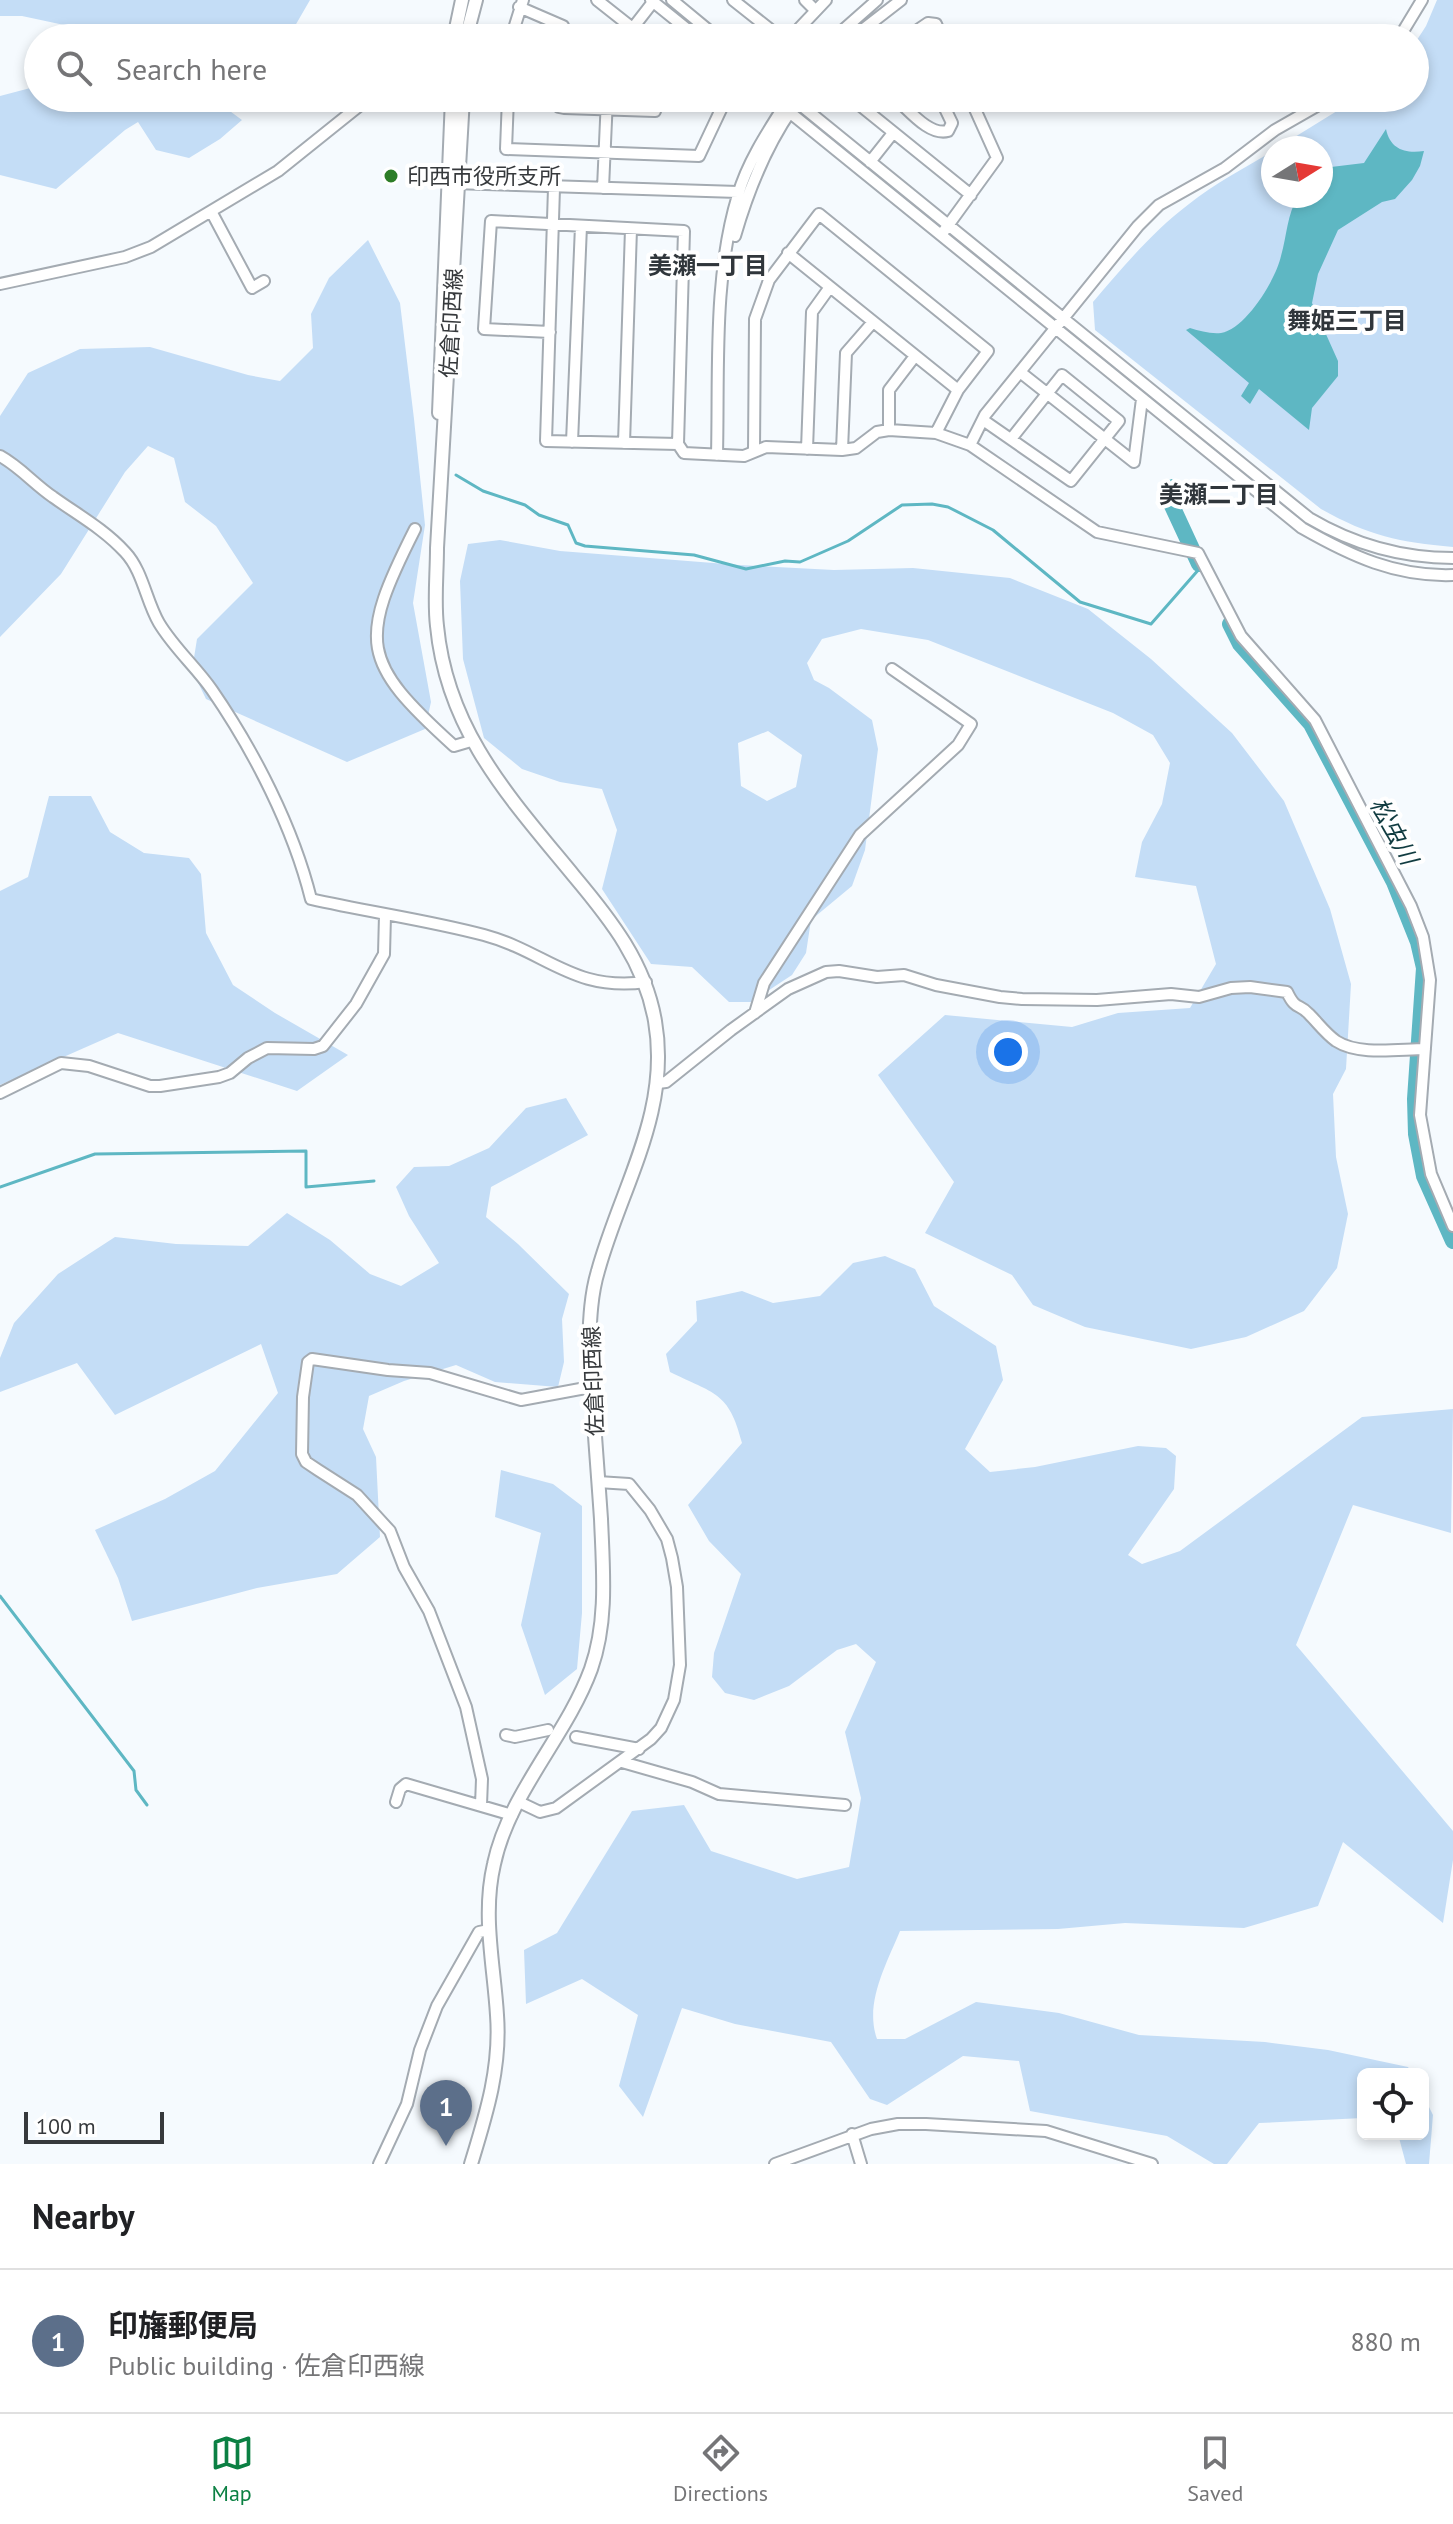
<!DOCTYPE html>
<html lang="en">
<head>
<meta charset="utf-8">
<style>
  :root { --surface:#fff; --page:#f6f6f6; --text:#202124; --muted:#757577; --line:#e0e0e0; --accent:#0b8043 }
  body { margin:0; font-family:"PT Sans","Noto Sans JP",sans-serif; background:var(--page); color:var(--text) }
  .controls { position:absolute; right:24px; bottom:24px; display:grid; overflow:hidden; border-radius:12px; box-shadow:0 4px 12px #0003 }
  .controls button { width:72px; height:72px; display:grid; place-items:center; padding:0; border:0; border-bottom:2px solid var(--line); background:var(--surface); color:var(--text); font:40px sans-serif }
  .compass { position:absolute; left:1261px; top:136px; width:72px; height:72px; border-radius:50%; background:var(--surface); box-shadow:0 4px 12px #0003; rotate:79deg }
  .scale { position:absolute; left:24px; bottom:20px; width:140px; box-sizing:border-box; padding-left:8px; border:4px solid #36393c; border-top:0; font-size:22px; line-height:28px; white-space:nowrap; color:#36393c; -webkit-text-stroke:6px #fff; paint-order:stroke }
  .you { position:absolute; left:1008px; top:1052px; width:28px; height:28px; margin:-20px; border:6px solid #fff; border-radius:50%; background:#1a73e8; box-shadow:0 0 0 12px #1a73e833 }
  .badge { display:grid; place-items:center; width:52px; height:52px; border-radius:50%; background:var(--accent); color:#fff; font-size:26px; font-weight:700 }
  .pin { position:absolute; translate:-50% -66px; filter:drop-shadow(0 2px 4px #0008) }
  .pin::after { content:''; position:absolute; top:42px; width:28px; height:24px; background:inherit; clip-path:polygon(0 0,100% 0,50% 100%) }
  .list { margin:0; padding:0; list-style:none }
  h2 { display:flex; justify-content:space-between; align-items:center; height:104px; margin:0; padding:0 32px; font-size:34px }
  h2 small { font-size:26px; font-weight:400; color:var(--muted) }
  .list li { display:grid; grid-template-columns:52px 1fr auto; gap:24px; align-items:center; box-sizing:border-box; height:144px; padding:0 32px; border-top:2px solid var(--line) }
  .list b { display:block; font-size:30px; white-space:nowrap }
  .list p { margin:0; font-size:26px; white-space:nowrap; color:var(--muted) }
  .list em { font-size:26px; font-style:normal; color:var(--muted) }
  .icon { flex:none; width:44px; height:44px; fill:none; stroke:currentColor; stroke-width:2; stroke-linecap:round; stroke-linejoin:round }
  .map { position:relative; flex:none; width:1453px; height:2164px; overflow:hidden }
  .search { position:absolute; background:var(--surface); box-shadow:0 4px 12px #0003; left:24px; right:24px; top:24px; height:88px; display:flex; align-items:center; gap:20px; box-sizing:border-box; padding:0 28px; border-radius:44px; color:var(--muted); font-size:30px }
  .sheet { height:248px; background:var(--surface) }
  nav { display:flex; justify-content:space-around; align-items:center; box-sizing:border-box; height:112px; border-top:2px solid var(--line); background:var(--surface); font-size:22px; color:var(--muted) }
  nav a { display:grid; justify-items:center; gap:4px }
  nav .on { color:var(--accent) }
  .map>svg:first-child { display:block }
</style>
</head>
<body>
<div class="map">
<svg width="1453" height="2164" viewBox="0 0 1453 2164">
  <rect width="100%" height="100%" fill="#f5fafe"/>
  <path fill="#c4ddf6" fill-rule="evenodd" d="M0,0H310L288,38H125L22,16H0Z
    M1437,0H1453V547C1399,542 1369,536 1321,509L1095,330L1093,302C1123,267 1152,232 1189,204C1214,184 1245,168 1273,151V196H1321V148H1277L1358,98H1415V43L1426,26Z
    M38,86V98H227L223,106L242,120L220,139L189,158L156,150L138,122L125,130L56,189L0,175V96Z
    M368,240L400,303L414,419L425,525L413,603L431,702L425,729L347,762L206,699L192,670L197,639L253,583L216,526L185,502L174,458L148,446L125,472L61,574L0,637V416L28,373L80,349L150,347L248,375L280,381L313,348L311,314L329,278Z
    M500,540L560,551L739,565L834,570L913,568L1010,578L1088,609L1151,659L1232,733L1284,801L1330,909L1351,984L1346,1069L1333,1094L1336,1157L1348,1214L1337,1268L1304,1311L1246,1337L1191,1349L1085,1327L1033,1305L1012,1275L925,1233L954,1182L878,1075L945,1015L1072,1027L1118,1013L1190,1008L1216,964L1196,886L1135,877L1142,842L1162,804L1170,763L1153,735L1113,713L928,640L861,629L822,639L807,663L814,680L829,688L872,720L878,749L865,850L852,886L811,920L806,953L792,975L751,1002H729L692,967L651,964L602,889L617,830L602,789L560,782L522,769L484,738L463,659L460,581L468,544ZM768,731L802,755L796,787L767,801L741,786L738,743Z
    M49,796H91L110,832L144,853L189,858L201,874L206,933L233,985L275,1013L348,1055L297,1091L118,1033L0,1085V891L28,877Z
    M566,1098L588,1135L491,1187L486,1217L518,1244L569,1294L562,1319L564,1362L558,1387L495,1382L456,1365L404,1381L369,1396L363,1429L376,1457L380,1537L337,1574L257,1588L132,1621L118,1578L95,1530L165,1499L215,1471L278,1393L261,1344L115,1415L77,1363L0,1392V1358L14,1323L58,1274L115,1237L176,1244L248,1246L287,1213L330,1240L370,1274L401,1286L439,1263L409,1216L396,1187L414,1167L449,1166L489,1148L526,1108Z
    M885,1256L915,1269L934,1306L996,1346L1003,1380L965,1449L990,1472L1035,1467L1138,1446L1166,1448L1176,1456L1174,1489L1128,1555L1142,1564L1180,1551L1362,1417L1453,1409L1451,1533L1353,1505L1296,1645L1453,1831V1860L1443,1923L1343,1842L1318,1906L1244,1928L1125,1923L1058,1929L900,1931C887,1963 864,2003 877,2039H905L976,2002L1059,2013L1139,2035L1265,2042L1328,2050L1408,2067L1412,2074H1363V2118L1259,2123L1227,2164H1214L1167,2136L1030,2111L1019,2061L963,2056L887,2105L870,2099L831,2042L735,2024L682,2008L643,2117L619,2086L638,2015L582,1979L526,2004L524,1950L557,1933L632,1811L684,1805L711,1851L797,1879L849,1867L861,1798L845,1732L876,1662L856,1644L837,1650L789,1686L754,1700L725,1693L712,1677L714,1653L741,1574L709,1541L688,1505L742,1443C729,1391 714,1394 670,1372L666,1354L697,1321L696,1301L742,1291L773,1303L820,1296L853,1263Z
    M501,1470L553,1484L582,1506V1613L577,1669L545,1695L521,1625L541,1533L495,1517Z
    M1423,2095L1433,2115L1429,2164H1406L1398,2134H1423Z"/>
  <path fill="#5eb7c3" d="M1386,129C1390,149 1405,154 1424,151L1420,166L1412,180L1395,199L1382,202L1338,230L1318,274L1312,303L1338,361V376L1312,408L1309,430L1259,389L1250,404L1241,396L1249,383L1186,330L1190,328C1200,331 1210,334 1221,333C1246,329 1276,279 1281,256C1287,235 1287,215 1298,196H1321V176L1331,167L1364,163Z"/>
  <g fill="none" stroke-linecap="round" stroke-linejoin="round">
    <path stroke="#5eb7c3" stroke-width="3" d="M456,475L483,491L525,505L539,515L568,525L576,543L585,546L694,555L746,569L785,561L800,562L848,541L902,505L932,504L948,507L993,530L1080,602L1151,624L1200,568
      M0,1187L95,1154L306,1151V1187L374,1181
      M0,1596L134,1771L136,1790L147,1805"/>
    <path stroke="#5eb7c3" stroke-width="16" d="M1173,487L1167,495L1199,564
      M1230,624L1240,644L1311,724L1394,882L1418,942L1424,968L1415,1099L1416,1134L1424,1176L1453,1241"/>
    <g stroke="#a4abb2" stroke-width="14">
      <path id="minor" d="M597,0L645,38
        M651,0L698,38
        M672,0L718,38
        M733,0L781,38
        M805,0L815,10
        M519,7L563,26V38
        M413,38C426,26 445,34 460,37
        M511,38L523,0
        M625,38L653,2
        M790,38L826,0
        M834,38L877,0
        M852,38L901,0
        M906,38L928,23L936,24L942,38
        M1399,38L1422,0
        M508,98L506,149L699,156L724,103L719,98
        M556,98L559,107L564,108L655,111L659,98
        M772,98L1302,528C1351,556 1396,577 1453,575
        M792,98L1309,518C1353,544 1402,558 1453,558
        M851,98L971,195
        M895,98C909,110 929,136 948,131L952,123L940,98
        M870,162L893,133
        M452,183L738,192
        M554,188L546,441L678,444
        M603,188L607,98
        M212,213L252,288L264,281
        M944,231L997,158L970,98
        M735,236C748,191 765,148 792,109
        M788,253L958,390
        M0,284L125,257L151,247L278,171L369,98
        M550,332L484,329L491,221L684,231L678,444L684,453L744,456L766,447L842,450L856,448L877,432L889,430L936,433L970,445L1097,532L1198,553L1241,636L1315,720L1411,906L1423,937L1430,980L1420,1115L1431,1174L1453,1226
        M1020,372L1134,462
        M983,420L1071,481L1119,421L1062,375L1011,439
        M889,430V390L915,356
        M572,442L581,226
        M624,443L631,229
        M970,445L985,415L1138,226L1159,205L1225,168L1275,130L1331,98
        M807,449L812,312L830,287
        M754,450L755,319L769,280L819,214L988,351L958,390L936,433
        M842,450L846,353L873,322
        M717,455C719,371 713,276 738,195C747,163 768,131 786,103
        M0,456C20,467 34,484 53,497C78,515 104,529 125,552C143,571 146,601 159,623C174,648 196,667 212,690C254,751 293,827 311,899C368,912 428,920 484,935C547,952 573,992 646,982
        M1134,462L1142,399
        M415,529C358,642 360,661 454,746L471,741
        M755,1013L764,983L860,835L958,745L971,724L892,669
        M658,1083L666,1082L731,1030L788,989L826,972L839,971L877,977L904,975L936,985L1000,997L1022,999L1097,1000L1171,994L1199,997L1231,988L1250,987L1287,992C1296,1011 1299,1003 1309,1014C1318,1023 1325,1033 1336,1041C1359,1056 1399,1049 1425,1049
        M0,1093L61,1063L89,1066L150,1086H160L219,1077L230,1073L248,1058L267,1048L314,1049L323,1046L356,1004L384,954L385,915
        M506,1735L515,1737L548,1730
        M576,1737L639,1749
        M622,1762L692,1782L719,1794L845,1805
        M396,1802L400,1789L406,1784L512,1815
        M519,1802L540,1812L556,1808L651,1739L661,1728L674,1700L680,1665L677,1587L672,1558L667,1539L650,1510L629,1484L598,1482
        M481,1805L482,1779L466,1707L429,1611L404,1567L390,1531L357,1495L318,1470L306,1462L302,1454L303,1397L308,1362L312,1359L388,1370L430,1373L521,1400L591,1387
        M852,2134L861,2164
        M379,2164L407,2104L420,2050L437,2006L479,1932L489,1930
        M775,2164L871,2129L898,2124H926L1046,2131L1152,2164"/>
    </g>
    <g stroke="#a4abb2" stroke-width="16">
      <path id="major" d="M454,38L462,0
        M466,38L476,0
        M463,98L437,548C437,574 434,601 437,626C447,731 510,798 574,876C611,920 645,963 655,1021C671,1112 621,1187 598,1271C591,1294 590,1319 589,1343C592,1402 597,1460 601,1519C603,1569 608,1621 591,1669C566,1737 509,1793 494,1864C482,1915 494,1965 497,2015C501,2068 486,2115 471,2164
        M439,413L452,98"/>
    </g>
    <use href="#minor" stroke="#fff" stroke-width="10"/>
    <use href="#major" stroke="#fff" stroke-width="12"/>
  </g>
  <circle fill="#2d7d27" stroke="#fff" stroke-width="3" cx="391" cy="176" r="8"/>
  <g text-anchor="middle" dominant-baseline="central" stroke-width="8" stroke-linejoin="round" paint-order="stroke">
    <g font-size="22" fill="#36393c" stroke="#fff" text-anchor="start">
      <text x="407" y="176">印西市役所支所</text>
    </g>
    <g font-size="22" fill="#36393c" stroke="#fff">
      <text transform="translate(451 323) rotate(-87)">佐倉印西線</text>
      <text transform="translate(593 1381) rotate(-92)">佐倉印西線</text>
    </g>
    <g font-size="24" font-weight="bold" fill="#30363b" stroke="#fff">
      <text x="708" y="265">美瀬一丁目</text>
      <text x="1347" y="320">舞姫三丁目</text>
      <text x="1219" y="494">美瀬二丁目</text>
    </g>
    <g font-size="24" font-style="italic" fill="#113c41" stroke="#fff">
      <text transform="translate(1394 831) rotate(62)">松虫川</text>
    </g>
  </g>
</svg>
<div class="controls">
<button><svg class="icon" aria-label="locate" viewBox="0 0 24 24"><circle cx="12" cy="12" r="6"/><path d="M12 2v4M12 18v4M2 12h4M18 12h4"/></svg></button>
</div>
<svg class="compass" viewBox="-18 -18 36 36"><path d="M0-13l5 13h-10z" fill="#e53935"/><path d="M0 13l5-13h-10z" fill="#757577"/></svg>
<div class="scale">100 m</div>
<div class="you"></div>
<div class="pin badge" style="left:446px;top:2146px;background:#5c6f8a">1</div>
<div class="search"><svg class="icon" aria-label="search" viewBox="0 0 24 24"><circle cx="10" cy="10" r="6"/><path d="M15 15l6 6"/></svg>Search here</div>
</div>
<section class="sheet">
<h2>Nearby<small></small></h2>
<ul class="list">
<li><span class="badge" style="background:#5c6f8a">1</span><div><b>印旛郵便局</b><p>Public building · 佐倉印西線</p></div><em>880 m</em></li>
</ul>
</section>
<nav>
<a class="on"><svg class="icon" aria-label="map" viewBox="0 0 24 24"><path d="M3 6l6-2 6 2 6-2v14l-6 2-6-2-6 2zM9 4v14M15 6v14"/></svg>Map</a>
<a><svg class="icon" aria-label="directions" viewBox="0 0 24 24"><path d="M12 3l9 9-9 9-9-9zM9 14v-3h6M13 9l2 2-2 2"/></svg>Directions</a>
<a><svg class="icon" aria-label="saved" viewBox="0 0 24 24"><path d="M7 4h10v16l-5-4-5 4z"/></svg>Saved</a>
</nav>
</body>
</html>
